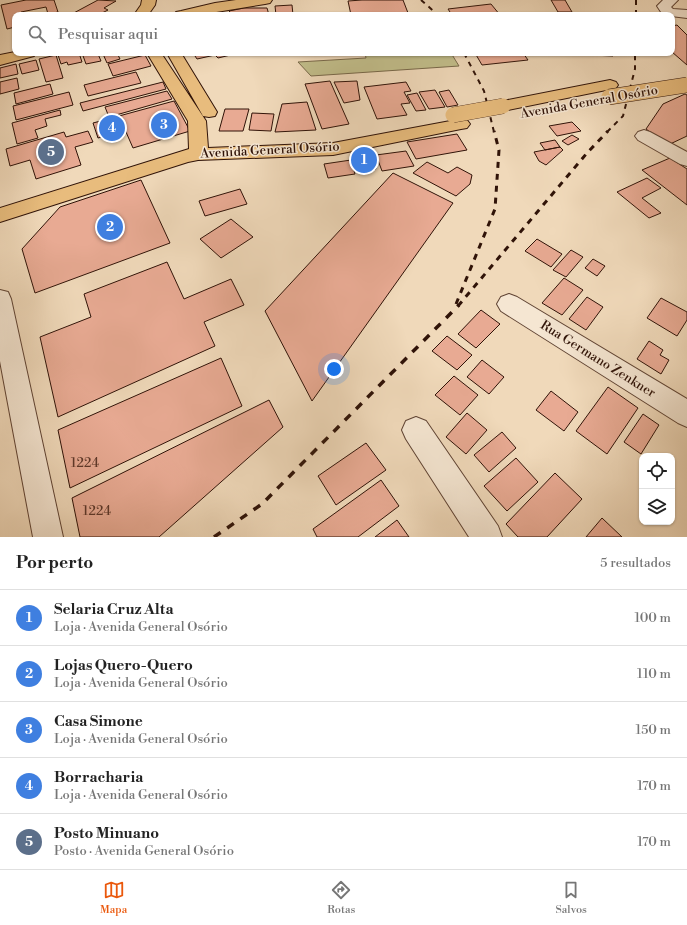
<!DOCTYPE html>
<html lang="pt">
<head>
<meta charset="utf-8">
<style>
  :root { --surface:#fff; --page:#f6f6f6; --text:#222; --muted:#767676; --line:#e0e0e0; --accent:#ea580c }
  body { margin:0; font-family:"Libre Bodoni",serif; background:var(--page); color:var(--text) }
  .controls { position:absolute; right:12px; bottom:12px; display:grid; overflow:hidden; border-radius:8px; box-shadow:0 1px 3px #0004 }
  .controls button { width:36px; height:36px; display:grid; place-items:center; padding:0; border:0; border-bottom:1px solid var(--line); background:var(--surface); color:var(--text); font:20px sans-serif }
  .you { position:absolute; left:334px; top:369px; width:14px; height:14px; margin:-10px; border:3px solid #fff; border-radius:50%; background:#1a73e8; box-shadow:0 0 0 6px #1a73e833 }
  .badge { display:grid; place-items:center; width:26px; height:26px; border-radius:50%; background:var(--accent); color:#fff; font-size:13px; font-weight:700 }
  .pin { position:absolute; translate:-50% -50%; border:2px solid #fff; box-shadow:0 1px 4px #0006 }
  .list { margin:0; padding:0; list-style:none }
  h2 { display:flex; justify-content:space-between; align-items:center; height:52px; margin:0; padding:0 16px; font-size:17px }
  h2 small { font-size:13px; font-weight:400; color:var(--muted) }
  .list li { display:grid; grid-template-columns:26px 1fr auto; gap:12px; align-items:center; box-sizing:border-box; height:56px; padding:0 16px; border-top:1px solid var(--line) }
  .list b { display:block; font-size:15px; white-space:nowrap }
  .list p { margin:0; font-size:13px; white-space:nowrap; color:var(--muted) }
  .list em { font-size:13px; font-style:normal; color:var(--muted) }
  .icon { flex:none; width:22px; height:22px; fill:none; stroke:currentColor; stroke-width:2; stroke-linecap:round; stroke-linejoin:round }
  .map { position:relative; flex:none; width:687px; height:537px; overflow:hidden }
  .search { position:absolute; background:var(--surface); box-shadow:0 1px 3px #0004; left:12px; right:12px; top:12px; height:44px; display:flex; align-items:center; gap:10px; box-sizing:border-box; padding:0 14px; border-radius:8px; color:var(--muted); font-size:15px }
  .sheet { height:332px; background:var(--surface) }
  nav { display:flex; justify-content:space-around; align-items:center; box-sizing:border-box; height:56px; border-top:1px solid var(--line); background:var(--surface); font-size:11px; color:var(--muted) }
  nav a { display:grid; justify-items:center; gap:2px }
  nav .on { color:var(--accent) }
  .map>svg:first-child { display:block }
</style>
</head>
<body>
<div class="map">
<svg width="687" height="537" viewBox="0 0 687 537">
  <rect width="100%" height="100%" fill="#f0d9ba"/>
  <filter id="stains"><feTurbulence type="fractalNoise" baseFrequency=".005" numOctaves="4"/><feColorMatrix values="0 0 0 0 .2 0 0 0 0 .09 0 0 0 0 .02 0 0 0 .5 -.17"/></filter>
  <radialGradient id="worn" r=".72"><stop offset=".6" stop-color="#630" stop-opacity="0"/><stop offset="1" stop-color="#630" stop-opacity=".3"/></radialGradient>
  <path fill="#c1bd8a" stroke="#786849" d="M365,53H451L459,66L311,76L298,62L366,58Z"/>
  <path fill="#e8aa93" stroke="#301308" d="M26,0H54L58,12L48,14L46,7L21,12L22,15H15V27L7,29L1,5Z
    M98,0L116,1L104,8L108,10L98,15H70Z
    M362,0H403L408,13L351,15L348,1Z
    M551,0H565L572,12H558Z
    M491,4L500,15H452L448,9Z
    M292,5L293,15H276L275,6Z
    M244,8H267L269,15H233L229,11Z
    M677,25L687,35V65L672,52V26Z
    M64,53H79L82,62L68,65L67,62L61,64L58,55Z
    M82,53H103L98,54L101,61L86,64Z
    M108,53H117L120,59L107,63L103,54Z
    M193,53H239L218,58L215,55L197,59Z
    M475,53H523L528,60L482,65Z
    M568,53H612L613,56L569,54Z
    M56,55L63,78L46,82L39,59Z
    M145,55L151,66L113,76L108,64Z
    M36,60L39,70L22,74L19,64Z
    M16,64L18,74L0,78V68Z
    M136,72L141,83L88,96L84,85Z
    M17,78L19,89L0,94V82Z
    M330,81L349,124L322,129L305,84Z
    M357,81L360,100L344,103L334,82Z
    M163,82L166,89L83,111L80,103Z
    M406,82L411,91L404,92L410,103L401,104L407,115L377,119L364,87Z
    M50,84L53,94L16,104L14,93Z
    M435,90L445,107L429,109L419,92Z
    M449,90L458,105L447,107L439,92Z
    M167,91L172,99L109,117L105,107Z
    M69,92L73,105L16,120L13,106Z
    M417,93L426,110L416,111L407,95Z
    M685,94L687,95V136L668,145L646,129L663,104Z
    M174,101L190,131L133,148L119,116Z
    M307,102L316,130L275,132L282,104Z
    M225,109H249L243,131H219Z
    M60,110L61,115L45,119L47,126L35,130L38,138L17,144L12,123Z
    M252,113L274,114L271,131L249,130Z
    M116,117L122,131L98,138L93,123Z
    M572,122L581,131L557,136L549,126Z
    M88,131L93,142L75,147L81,165L36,179L30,160L10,166L6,149L64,132L66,137Z
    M457,134L467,150L416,159L407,142Z
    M572,135L579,139L568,145L562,141Z
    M555,140L560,147L545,150L540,143Z
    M560,147L563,150L546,165L539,161L534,152Z
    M406,151L414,166L382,171L376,155Z
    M372,156L376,169L359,172L354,159Z
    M670,158L687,169V205L642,170Z
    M351,160L355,174L328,178L324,164Z
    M427,162L448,173L457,167L472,175L470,184L456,196L413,173Z
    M393,173L453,203L312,401L265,311Z
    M647,178L661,188L642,198L661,213L649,218L617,192Z
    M141,180L170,243L35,293L22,249L60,207Z
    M240,189L247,204L205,216L199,201Z
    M231,219L253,237L221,258L200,239Z
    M537,239L562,254L551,267L525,251Z
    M571,250L583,257L566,277L553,270Z
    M593,259L605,266L597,276L585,268Z
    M167,262L184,299L231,279L244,305L204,322L215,346L58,417L40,337L91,317L84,294Z
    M564,278L583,290L562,315L542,303Z
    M587,297L603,307L586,330L569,319Z
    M661,298L687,312V320L677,336L647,318Z
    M481,310L500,324L476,348L458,334Z
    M447,336L472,355L457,370L432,351Z
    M649,341L663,350L660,355L669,360L661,374L637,359Z
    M221,358L242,406L70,488L58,430Z
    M482,360L504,377L489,394L467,377Z
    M454,376L478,395L460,415L435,395Z
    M608,387L638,408L607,454L576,431Z
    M551,391L578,412L564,431L536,410Z
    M269,400L283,427L159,537H80L72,498Z
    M467,413L487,430L466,454L446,437Z
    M643,414L659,425L641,454L624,442Z
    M502,432L516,448L489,472L474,455Z
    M366,443L386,470L336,505L318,476Z
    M516,458L538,482L507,511L484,486Z
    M555,473L582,499L547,537H518L506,524Z
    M381,480L399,506L358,537H317L313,529Z
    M602,518L622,537H586Z
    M397,520L409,537H375Z"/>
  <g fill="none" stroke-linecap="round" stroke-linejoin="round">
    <g stroke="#604434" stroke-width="2">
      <path id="minor" d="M663,0H678L671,7L673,9L687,10V18L663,15L657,6Z
        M644,130L650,132L687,152V166L680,164L638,140L635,136L638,132Z
        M0,290L8,292L11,299L63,537H33L0,361Z
        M509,294L517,297L687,399V427L678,423L501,311L497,304L501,297Z
        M416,417L426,421L498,526L502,537H469L406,439L402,430L406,421Z"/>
    </g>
    <g stroke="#301308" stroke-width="2">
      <path id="major" d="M142,0H156L155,5L148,15H134L141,5Z
        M236,0H272L270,3L265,4L198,15H174L176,12L181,11L215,3Z
        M15,52V53H36L34,56L0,65V55Z
        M147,53H161L206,121L208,148L333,143L461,119L467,120L470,124L467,128L461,129L333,155L198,160L188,162L0,222V208L189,149L188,121Z
        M167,53H181L217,112L215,116L209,117L203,116Z
        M610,80L616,82L618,85L616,88L503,111L497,110L495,106L497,102L503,101Z"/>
    </g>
    <use href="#minor" fill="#f5e6d2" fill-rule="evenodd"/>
    <use href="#major" fill="#e8bc7d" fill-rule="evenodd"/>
    <path stroke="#301308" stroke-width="2" stroke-dasharray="5 5" stroke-linecap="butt" d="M421,0L438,15
      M636,0V15
      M464,53L484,91L494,132
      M607,132L623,116L635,69V53"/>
    <path stroke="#301308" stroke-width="3" stroke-dasharray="6 6" stroke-linecap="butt" d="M456,304L495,209L499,150L494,131
      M458,306L587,153L608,131"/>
    <path stroke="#301308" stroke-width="3.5" stroke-dasharray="8 8" stroke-linecap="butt" d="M214,537L262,504L459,305"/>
    <g stroke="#301308" stroke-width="16" stroke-linecap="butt">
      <path id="major-bridge" d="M609,97L687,85
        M453,115L503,106"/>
    </g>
    <use href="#major-bridge" stroke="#e8bc7d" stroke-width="15"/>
  </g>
  <g text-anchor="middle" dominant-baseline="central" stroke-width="3" stroke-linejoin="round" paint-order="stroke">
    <g font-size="13" fill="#301308" stroke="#f5e6d2">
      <text transform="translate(589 102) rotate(-10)">Avenida General Osório</text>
      <text transform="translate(270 150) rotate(-3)">Avenida General Osório</text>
      <text transform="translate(598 359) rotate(32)">Rua Germano Zenkner</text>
    </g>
    <g font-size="13" fill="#5e392b">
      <text x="85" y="463">1224</text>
      <text x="97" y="511">1224</text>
    </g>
  </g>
  <rect width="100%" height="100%" filter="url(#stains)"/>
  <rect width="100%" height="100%" fill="url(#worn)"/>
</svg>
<div class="controls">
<button><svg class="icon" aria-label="locate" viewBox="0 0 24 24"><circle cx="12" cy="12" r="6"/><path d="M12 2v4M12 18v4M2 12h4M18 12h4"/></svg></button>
<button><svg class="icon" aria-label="layers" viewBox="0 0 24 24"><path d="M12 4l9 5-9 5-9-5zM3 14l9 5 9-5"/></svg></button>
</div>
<div class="you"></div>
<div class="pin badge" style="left:364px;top:160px;background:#3f7fe0">1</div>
<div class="pin badge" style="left:110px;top:227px;background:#3f7fe0">2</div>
<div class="pin badge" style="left:164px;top:125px;background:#3f7fe0">3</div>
<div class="pin badge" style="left:112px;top:128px;background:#3f7fe0">4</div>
<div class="pin badge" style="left:51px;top:152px;background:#5c6f8a">5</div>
<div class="search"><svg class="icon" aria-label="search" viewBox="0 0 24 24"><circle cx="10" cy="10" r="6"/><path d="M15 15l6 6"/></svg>Pesquisar aqui</div>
</div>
<section class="sheet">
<h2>Por perto<small>5 resultados</small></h2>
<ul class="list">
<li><span class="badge" style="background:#3f7fe0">1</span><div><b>Selaria Cruz Alta</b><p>Loja · Avenida General Osório</p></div><em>100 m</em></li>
<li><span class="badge" style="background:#3f7fe0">2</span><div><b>Lojas Quero-Quero</b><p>Loja · Avenida General Osório</p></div><em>110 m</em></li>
<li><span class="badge" style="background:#3f7fe0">3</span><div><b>Casa Simone</b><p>Loja · Avenida General Osório</p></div><em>150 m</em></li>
<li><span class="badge" style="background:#3f7fe0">4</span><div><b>Borracharia</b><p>Loja · Avenida General Osório</p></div><em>170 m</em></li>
<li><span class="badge" style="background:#5c6f8a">5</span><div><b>Posto Minuano</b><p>Posto · Avenida General Osório</p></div><em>170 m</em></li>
</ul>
</section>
<nav>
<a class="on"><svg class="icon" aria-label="map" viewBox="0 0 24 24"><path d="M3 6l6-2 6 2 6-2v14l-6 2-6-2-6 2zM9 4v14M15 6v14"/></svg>Mapa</a>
<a><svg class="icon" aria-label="directions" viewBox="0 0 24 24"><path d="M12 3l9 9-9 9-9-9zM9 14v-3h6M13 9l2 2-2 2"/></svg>Rotas</a>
<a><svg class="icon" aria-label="saved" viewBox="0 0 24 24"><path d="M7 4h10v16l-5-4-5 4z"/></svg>Salvos</a>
</nav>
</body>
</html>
